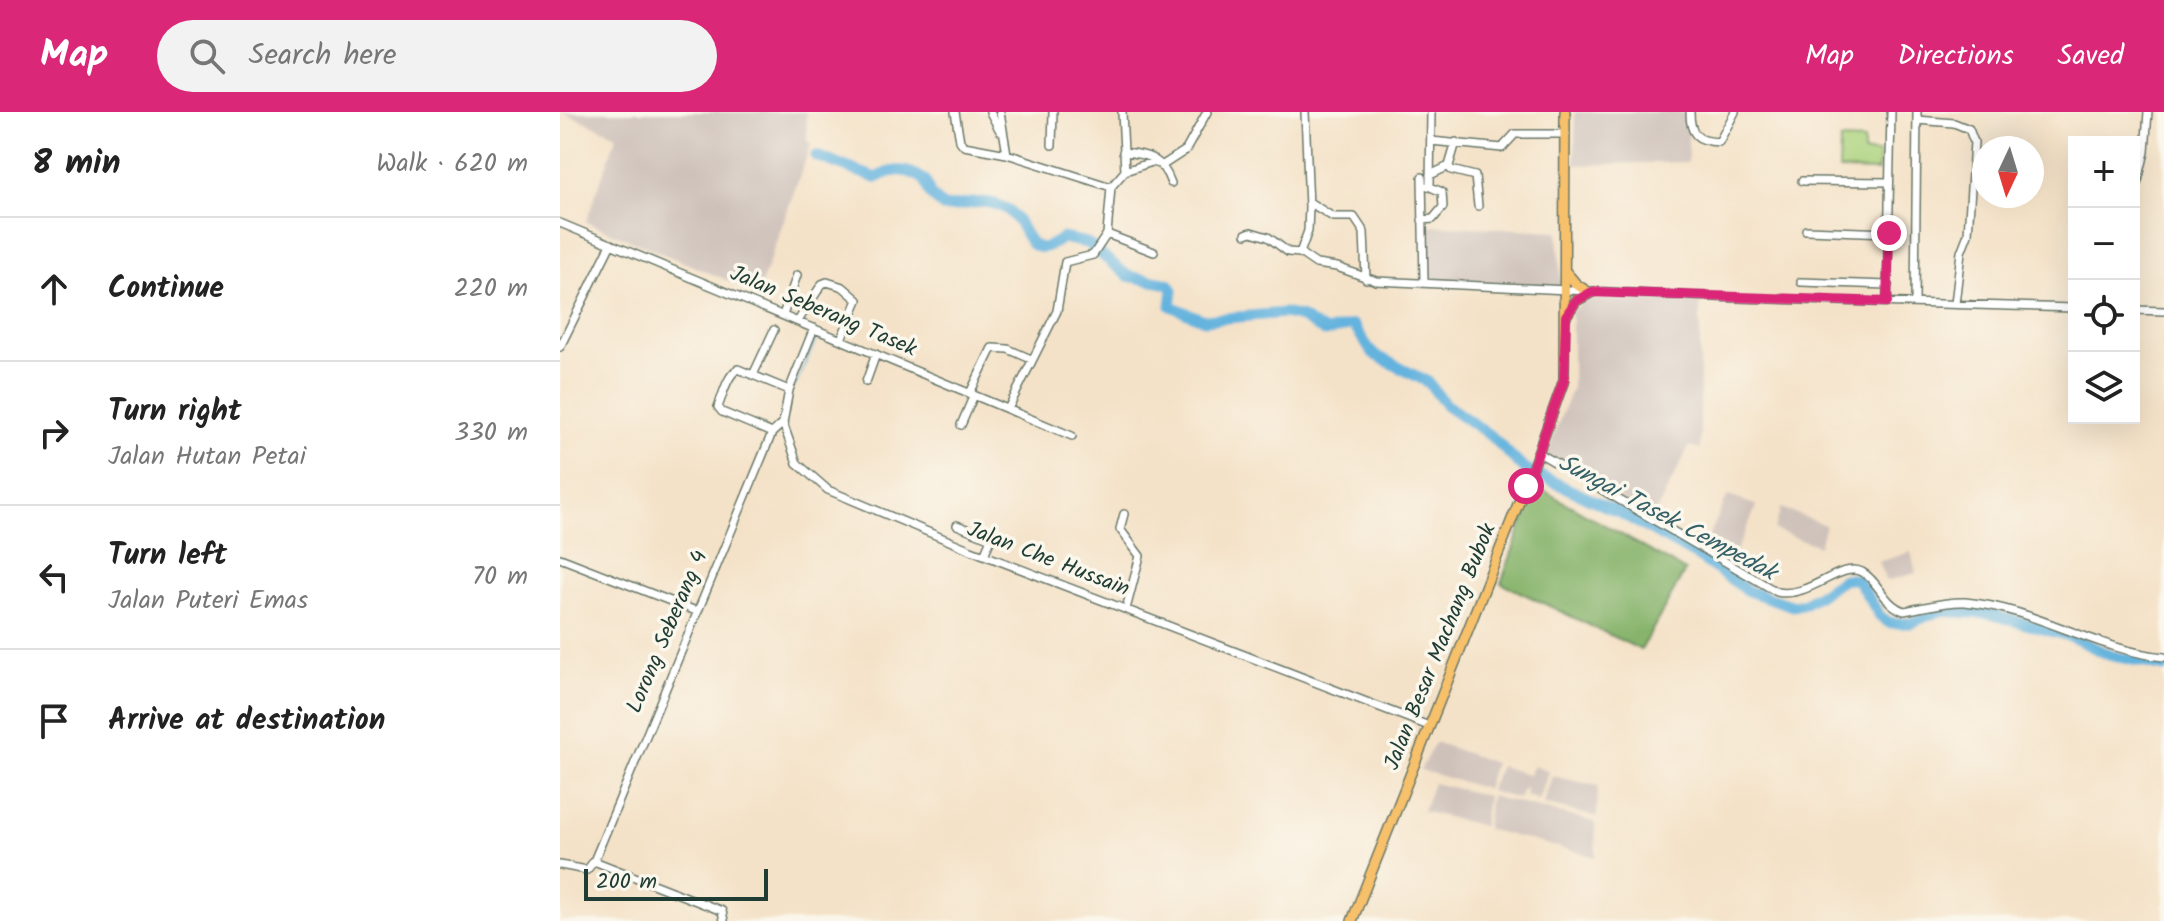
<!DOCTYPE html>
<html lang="en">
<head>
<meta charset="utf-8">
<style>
  :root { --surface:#fff; --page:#f2f2f2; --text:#222; --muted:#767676; --line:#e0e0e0; --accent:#db2777 }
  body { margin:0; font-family:Kalam,sans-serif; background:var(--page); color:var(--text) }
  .controls { position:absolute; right:24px; top:24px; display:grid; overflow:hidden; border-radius:0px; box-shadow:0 8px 32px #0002 }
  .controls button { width:72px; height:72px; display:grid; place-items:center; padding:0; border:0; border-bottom:2px solid var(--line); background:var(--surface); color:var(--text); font:40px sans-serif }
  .compass { position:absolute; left:1412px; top:24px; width:72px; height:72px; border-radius:50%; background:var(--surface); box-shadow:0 8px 32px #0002; rotate:184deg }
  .scale { position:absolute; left:24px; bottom:20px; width:184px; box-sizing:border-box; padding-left:8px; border:4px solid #1f3d34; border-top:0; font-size:22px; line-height:28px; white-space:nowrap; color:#1f3d34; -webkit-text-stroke:6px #fbf7ec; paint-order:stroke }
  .stop { position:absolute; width:24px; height:24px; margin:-18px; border:6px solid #db2777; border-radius:50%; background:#fff }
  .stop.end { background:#db2777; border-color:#fff; box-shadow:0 2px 8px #0008 }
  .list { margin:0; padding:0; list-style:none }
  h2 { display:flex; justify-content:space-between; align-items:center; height:104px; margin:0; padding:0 32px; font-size:34px }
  h2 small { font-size:26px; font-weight:400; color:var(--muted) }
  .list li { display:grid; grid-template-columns:52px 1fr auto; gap:24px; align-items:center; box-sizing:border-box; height:144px; padding:0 32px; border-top:2px solid var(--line) }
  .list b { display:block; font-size:30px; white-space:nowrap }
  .list p { margin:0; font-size:26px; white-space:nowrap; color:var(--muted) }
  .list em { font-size:26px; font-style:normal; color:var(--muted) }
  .icon { flex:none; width:44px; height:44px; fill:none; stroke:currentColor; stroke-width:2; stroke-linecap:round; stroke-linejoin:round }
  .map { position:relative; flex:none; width:1604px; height:809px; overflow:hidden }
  header { display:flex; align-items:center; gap:48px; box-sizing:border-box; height:112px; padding:0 40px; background:var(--accent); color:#fff }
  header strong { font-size:38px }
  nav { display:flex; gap:44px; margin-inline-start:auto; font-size:28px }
  .search { width:560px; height:72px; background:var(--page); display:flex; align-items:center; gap:20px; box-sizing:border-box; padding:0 28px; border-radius:44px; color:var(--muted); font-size:30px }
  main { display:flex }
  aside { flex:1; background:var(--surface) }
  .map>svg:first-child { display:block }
</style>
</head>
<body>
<header>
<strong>Map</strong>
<div class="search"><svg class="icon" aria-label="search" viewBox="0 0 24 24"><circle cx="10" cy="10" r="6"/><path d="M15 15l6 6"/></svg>Search here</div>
<nav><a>Map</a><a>Directions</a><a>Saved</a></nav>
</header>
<main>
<aside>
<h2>8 min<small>Walk · 620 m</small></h2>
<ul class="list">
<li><svg class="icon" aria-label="ahead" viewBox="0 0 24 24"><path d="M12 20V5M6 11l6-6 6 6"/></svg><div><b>Continue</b></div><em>220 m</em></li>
<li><svg class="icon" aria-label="right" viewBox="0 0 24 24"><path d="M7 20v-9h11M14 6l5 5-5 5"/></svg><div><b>Turn right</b><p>Jalan Hutan Petai</p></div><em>330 m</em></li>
<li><svg class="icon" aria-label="left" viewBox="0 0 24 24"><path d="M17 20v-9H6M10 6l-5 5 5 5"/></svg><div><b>Turn left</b><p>Jalan Puteri Emas</p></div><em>70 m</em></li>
<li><svg class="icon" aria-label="arrive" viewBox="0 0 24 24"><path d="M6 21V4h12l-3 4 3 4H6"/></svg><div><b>Arrive at destination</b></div></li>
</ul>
</aside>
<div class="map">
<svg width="1604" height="809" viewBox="0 0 1604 809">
  <rect width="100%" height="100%" fill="#fbf7ec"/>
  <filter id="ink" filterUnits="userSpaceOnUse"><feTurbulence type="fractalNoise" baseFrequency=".0125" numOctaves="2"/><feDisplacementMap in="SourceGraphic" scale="16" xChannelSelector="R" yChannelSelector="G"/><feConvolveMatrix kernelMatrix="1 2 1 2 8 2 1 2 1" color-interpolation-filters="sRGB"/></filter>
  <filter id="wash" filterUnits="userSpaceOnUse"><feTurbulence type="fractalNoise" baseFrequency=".006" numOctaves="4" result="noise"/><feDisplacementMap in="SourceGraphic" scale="32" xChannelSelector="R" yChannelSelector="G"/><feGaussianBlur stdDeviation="1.8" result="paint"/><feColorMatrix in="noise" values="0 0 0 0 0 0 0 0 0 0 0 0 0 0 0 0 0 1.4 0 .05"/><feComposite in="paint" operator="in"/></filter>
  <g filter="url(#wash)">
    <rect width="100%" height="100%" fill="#f4e2c8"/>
    <path fill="#cec1ba" d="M2,0H246L247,29L251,32L198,181L26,110L57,23Z
      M1015,0H1128V50L1015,53Z
      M868,113L998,119L1001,175L871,169L866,164Z
      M1026,187L1140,189V337L1129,335L1093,406L986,344L1012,275V199Z
      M1168,383L1197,394L1176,439L1148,426Z
      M1221,396L1265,413L1259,434L1214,418Z
      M1351,440L1356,461L1326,469L1318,450Z
      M875,630L934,651L926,677L860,658Z
      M940,654L969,663L974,654L989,660L978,688L965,683L967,677L963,676L959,687L929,679Z
      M992,664L1038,674L1037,705L983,692Z
      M873,671L927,684L923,714L863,699Z
      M930,684L1035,710L1036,745L926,717Z"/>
    <path fill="#aad27c" stroke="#648858" stroke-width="2" d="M1280,28L1304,29V41H1319L1318,59L1279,58Z"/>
    <path fill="#87b46c" stroke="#537850" stroke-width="2" d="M976,374L1125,459L1081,538L941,471Z"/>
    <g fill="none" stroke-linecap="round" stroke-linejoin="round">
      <path stroke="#64b3de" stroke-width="2" d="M235,274L256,227"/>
      <path stroke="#64b3de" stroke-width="11" d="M256,44L316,66C334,56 347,56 365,68L370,82L383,95C406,95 422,83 446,97C469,111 464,155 502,126L527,131L568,164L609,172L613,178L611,194L644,208L724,201L740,205L765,220L793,213L813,242L868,270L885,292L931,324L962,355L1062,402L1140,446L1188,479L1233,494L1245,491L1284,467H1297L1320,504L1329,511H1351L1379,499L1430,502L1512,525L1549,543L1604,555"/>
    </g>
  </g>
  <g filter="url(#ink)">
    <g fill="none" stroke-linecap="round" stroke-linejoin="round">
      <g stroke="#6a7768" stroke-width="10">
        <path id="minor" d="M395,0L400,29L404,34L447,42L551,75
          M430,0L440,19
          M440,0L447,42
          M1130,0C1130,23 1137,29 1159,30L1175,0
          M1357,8L1394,11L1409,17L1414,30L1408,122L1401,140L1395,192
          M871,29L942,36L955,22H1006
          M896,30L889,54L891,58L915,64L918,94
          M492,33L493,0
          M563,40C588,42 602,46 611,71
          M565,59L592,50L603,53L626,38L647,0
          M870,63L889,54
          M862,65L864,170
          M1242,69L1329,70
          M870,74L871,0
          M1574,85L1585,40L1588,0
          M749,90L773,105H794L804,120L806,167
          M862,108L873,107L883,95L882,80L868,74
          M0,111L512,324
          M1574,112L1575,122
          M1246,118L1329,121
          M547,122L551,75L565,59L562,0
          M547,122L594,140
          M686,122L691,120L708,125L728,140L740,141L756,152L777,155L816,169L1176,186L1514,196
          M740,141L748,119L749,95L745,0
          M1241,170L1328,173
          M1327,190L1331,0
          M1355,191L1357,0
          M1574,198L1604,199
          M223,203L237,163
          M238,209L262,172L267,170L283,175L298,188L281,227
          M254,216L229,278L223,311L237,351L268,378L411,438L869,614
          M0,235L51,132
          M193,263L214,218
          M306,270L316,242
          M410,281L432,236L448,237L471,247
          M448,297L497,199L505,150L533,143L547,122
          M401,313L414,283
          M212,321L162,300L158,295C163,283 167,263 178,257L229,278
          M979,341L1217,480C1249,487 1280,449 1302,460C1319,469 1323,492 1344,499C1364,496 1384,489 1405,490C1475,496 1535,538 1604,545
          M564,402L560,417L580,444L566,497
          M397,413L431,427L424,443
          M0,446L136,499
          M34,749L162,799L164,809
          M0,753L27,758L34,749L212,321L223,311"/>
      </g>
      <g stroke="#6a7768" stroke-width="12">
        <path id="major" d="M1005,159L1016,172L1028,180
          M1006,204L1016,189L1032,180
          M792,809L974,352L1004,268L1005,0"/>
      </g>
      <use href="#minor" stroke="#fff" stroke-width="7"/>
      <use href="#major" stroke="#f7c06b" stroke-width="9"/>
    </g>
  </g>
  <g fill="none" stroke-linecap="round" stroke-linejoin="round" filter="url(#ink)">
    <path stroke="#db2777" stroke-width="10" d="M966,374L1004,268L1006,204L1016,189L1032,180L1327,190L1329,121"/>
  </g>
  <g text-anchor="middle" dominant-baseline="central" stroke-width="7" stroke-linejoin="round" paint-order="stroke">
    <g font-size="22" fill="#1f3d34" stroke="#fbf7ec">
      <text transform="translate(263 200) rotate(23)">Jalan Seberang Tasek</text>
      <text transform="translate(488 448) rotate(21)">Jalan Che Hussain</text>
      <text transform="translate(108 520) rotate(-67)">Lorong Seberang 4</text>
      <text transform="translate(881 535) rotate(-68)">Jalan Besar Machang Bubok</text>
    </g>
    <g font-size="24" font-style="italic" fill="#346067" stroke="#fbf7ec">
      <text transform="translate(1107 406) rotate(28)">Sungai Tasek Cempedak</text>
    </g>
  </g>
</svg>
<div class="controls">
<button>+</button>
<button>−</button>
<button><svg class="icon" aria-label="locate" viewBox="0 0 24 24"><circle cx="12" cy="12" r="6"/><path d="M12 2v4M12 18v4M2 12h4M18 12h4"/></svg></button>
<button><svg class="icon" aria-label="layers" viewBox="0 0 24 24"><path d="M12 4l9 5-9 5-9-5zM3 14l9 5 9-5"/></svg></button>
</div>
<svg class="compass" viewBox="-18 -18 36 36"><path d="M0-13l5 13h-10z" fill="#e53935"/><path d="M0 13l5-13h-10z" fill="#767676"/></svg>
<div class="scale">200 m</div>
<div class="stop" style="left:966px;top:374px"></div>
<div class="stop end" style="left:1329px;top:121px"></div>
</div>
</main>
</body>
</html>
